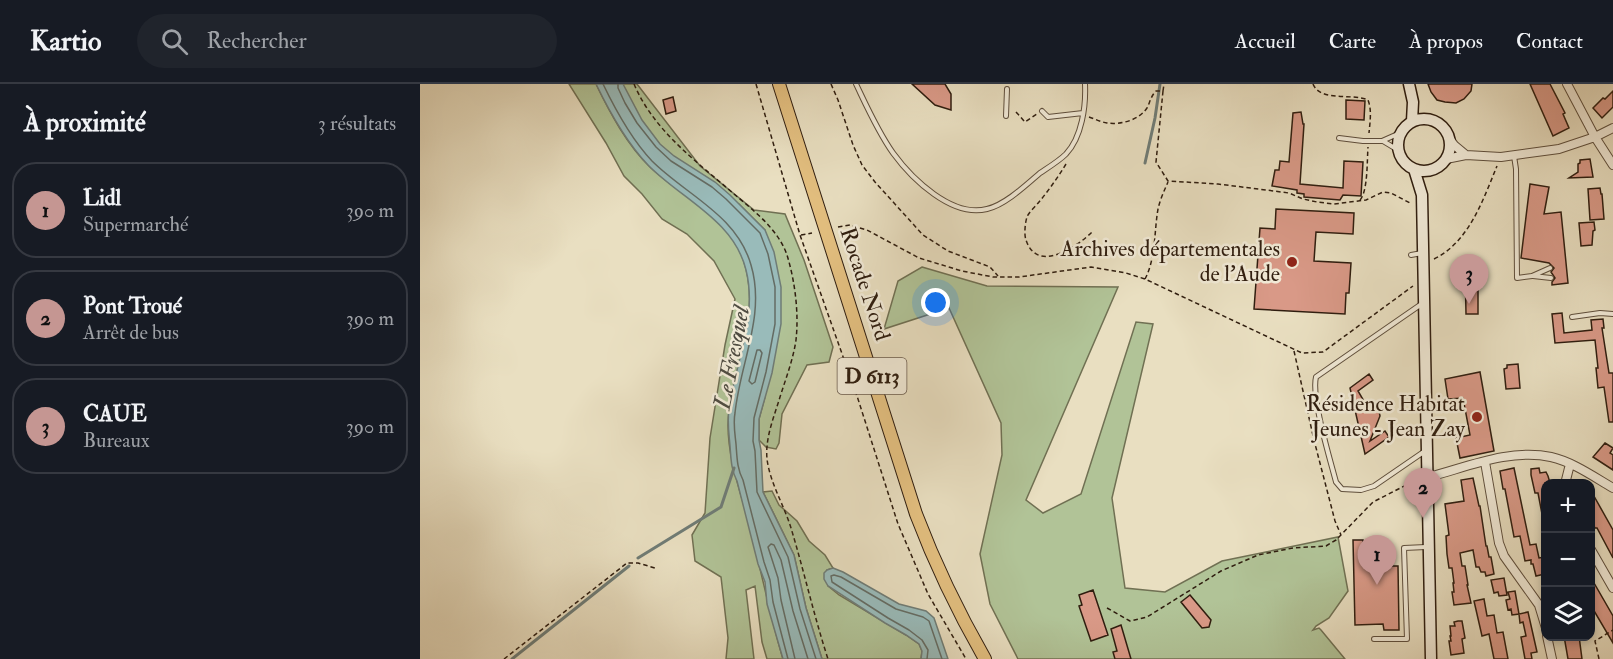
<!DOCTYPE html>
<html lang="fr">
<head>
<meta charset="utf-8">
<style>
  :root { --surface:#171b24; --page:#20242c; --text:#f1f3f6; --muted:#9ea1a6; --line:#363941; --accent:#c59692 }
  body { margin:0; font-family:"IM FELL Double Pica",serif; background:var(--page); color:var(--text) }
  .controls { position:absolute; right:18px; bottom:18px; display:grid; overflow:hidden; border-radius:12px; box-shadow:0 3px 9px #0003 }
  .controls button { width:54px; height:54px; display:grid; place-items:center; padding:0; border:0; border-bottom:2px solid var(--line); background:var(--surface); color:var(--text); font:30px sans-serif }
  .you { position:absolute; left:516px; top:219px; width:21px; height:21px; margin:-15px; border:4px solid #fff; border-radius:50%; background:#1a73e8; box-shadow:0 0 0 9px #1a73e833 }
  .badge { display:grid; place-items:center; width:39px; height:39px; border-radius:50%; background:var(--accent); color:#111; font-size:20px; font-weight:700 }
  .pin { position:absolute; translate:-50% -50px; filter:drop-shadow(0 2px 3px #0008) }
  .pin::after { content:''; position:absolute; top:32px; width:21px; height:18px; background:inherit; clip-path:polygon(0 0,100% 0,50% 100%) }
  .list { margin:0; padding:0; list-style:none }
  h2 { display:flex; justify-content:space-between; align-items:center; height:78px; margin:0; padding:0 24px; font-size:26px }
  h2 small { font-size:20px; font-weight:400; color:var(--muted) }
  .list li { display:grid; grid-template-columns:39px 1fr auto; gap:18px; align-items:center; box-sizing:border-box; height:96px; margin:0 12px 12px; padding:0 12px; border:2px solid var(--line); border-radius:24px }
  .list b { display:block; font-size:22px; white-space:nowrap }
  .list p { margin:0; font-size:20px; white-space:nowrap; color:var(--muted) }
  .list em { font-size:20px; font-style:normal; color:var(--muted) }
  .icon { flex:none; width:33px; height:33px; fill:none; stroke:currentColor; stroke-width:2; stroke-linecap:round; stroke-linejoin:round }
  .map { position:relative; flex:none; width:1193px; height:575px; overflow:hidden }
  header { display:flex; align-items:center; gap:36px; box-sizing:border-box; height:84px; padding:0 30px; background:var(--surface); border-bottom:2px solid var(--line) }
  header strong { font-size:28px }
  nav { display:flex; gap:33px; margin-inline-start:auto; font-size:21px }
  .search { width:420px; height:54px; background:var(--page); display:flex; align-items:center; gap:15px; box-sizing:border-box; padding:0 21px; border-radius:33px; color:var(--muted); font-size:22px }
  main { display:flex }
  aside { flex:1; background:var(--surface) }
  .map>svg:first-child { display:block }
</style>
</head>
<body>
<header>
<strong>Kartio</strong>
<div class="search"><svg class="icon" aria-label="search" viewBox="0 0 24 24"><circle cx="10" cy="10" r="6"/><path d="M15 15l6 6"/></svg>Rechercher</div>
<nav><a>Accueil</a><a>Carte</a><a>À propos</a><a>Contact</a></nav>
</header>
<main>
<aside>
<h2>À proximité<small>3 résultats</small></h2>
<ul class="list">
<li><span class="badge">1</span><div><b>Lidl</b><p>Supermarché</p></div><em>390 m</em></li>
<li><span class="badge">2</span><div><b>Pont Troué</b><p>Arrêt de bus</p></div><em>390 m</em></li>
<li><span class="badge">3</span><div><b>CAUE</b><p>Bureaux</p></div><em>390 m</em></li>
</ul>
</aside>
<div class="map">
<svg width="1193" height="575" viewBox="0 0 1193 575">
  <rect width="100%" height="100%" fill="#e9dfc1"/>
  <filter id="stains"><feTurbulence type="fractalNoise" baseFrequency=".00333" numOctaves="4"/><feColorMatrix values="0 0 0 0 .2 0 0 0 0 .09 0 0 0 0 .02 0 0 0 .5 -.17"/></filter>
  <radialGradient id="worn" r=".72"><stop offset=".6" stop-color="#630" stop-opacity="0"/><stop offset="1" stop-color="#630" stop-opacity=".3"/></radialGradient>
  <path fill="#b1c397" stroke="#707053" stroke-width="1.5" d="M149,0H176C190,29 207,61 231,84C260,111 309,135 323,175C338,217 324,260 314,301C311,314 308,327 308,341C308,376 321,409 330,443C341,487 350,531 363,575H347L342,558L335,502L326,506L334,575H306L308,554L301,493L275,477L272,451L285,429L290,354L305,261L315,215L294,177L267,150L242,135L222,110L204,92L186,59Z
    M202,0H217L280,82L334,126L365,130L384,176L413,263L409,278L387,281L362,330L359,359L356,365L346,363L339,356V335L345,313V146L319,120L306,114L247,70L214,30Z
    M502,183L567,202L698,203L606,416L623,429L661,410L716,238L733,240L692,414L705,504L745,508L802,477L918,453L928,507L909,534L896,542L893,546L899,544L901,546L925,575H598L570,520L560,470L582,371L581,339L529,224L464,245L478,197Z
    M352,407L359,421L377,437L389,457L405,471L413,484L407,486L408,502L419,511L486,551L499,560L502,567L501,575H402L386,524L374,471L343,408Z"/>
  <path fill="#99bbba" stroke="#6f7c76" stroke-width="1.5" d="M176,0H203L222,36L240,60L254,72L295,98L310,111L345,146L354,168L361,203V240L352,289L339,335V356L341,366L343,408L374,471L386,524L402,575H363L347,520L345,498L338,480L317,397C311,386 311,374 310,362C309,350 307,338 309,325C315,279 338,234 326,186C314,136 261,115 228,81C206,58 190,29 176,0Z
    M413,484L423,488L479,520L506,527L514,534L528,575H501L502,567L499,560L486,551L465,539L408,502L404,495V489L407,486Z"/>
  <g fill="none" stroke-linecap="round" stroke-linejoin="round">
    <path stroke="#646c64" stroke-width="1.5" d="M183,0C196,27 211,55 232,77C266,111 317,131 331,181C346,231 320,279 315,329C313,339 315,350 316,360C317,373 317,385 323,396L344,478L350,496L353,518L368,575
      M198,0V4L205,19L217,39L236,63L251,77L292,103L306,115L340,149L348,170L355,203V240L346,288L334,334L333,357L335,367L337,408L368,473L380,525L396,575
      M337,266H340L342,269L335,298L332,300L329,297Z
      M375,575L361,516L358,494L348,463L351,460L354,461L361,476L373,527L388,575
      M507,575L508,566L502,556L489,546L468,534L412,498L411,492L414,491L421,493L476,525L503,533L509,537L522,575"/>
    <path stroke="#6f7c76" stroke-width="3" d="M725,79L735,34L740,0
      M218,474L301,423L314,384
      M92,575L209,482"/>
  </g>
  <path fill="#d99987" stroke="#2f1d0f" stroke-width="1.5" d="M492,0H525L531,10V26L515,21Z
    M1008,0H1052L1051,7L1044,15L1036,19L1025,18L1017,16L1011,8Z
    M1110,0H1130L1145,29L1143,30L1149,44L1133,52Z
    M1193,7V23L1182,34L1173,24L1183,14L1185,15Z
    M253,13L256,27L246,30L243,16Z
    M926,16L945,17L944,36L926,35Z
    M881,28L883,40H884L880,100L923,104L924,77L943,78L941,112L923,111L920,116L884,113V110L877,109V106L852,102L855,86H859L860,77L869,78L873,29Z
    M1170,75L1173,93L1149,94L1158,88V80L1160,79V76Z
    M1110,100L1129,103L1124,130L1141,128L1148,199L1132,201V198L1135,194L1131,188L1134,184L1129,179L1101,174Z
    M1180,104L1181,110H1182L1184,135L1170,136L1168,105Z
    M856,125L934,129L933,150L896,148L894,177L931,179L929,209H926L925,230L834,225L840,144L855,145Z
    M1174,138L1175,146L1173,147L1172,161L1161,162L1159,139Z
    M1045,178H1058V230H1046Z
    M1142,229L1144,249L1172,246L1171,236L1183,235L1184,244H1182L1189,289H1193V338H1189L1184,303L1178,304L1176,284H1178L1175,256L1135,259L1132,230Z
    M1098,280L1100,304L1086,305L1084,285L1087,284V281Z
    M1060,288L1074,367L1040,374L1036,354L1050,351L1043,314L1028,315L1025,295Z
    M949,290L953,296L938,307L945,319H952L957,323L959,327L960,332L950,357L965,347L969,353L945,370L930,304Z
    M1185,359L1193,364L1190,369L1193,371V386L1173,373Z
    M1094,384L1110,461L1116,460L1119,474L1125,473V490L1116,492L1113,480H1111V476L1105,477L1100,452L1094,453L1085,405H1083L1080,387Z
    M1119,384L1120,389L1126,388L1128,392L1130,399H1125V430H1122L1118,409H1115L1111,391V385Z
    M1053,394L1059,422H1060L1066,462H1067L1069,473H1071L1074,490L1066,492L1065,488H1061L1059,483H1056L1053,466L1040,469L1042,482H1045L1048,501H1047L1051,519L1034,521L1032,508H1034L1033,499H1034L1032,484H1029L1027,470L1026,452L1029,451L1025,420L1044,417L1041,396Z
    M1170,405L1193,446V474L1177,444H1175L1170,436Z
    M933,456H943V468L971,467V482H978L979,546H964L963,540L935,541Z
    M1170,492L1193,532V559L1170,520Z
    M1084,494L1087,511L1079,512L1078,508L1074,509L1071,496Z
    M673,506L688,551L671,557L659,522L662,521L659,511Z
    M1095,507L1099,530L1092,531L1091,525L1088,526L1086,516L1090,515L1088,508Z
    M770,511L791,536L789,543L782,544L761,518Z
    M1064,515L1067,532L1074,531L1077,549L1083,548L1088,575H1074L1069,550L1062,552L1054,517Z
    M1108,528L1117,568L1111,569L1112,575H1105L1101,553L1106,552L1103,538L1100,539L1099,530Z
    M1038,537H1042L1045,554L1042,555L1044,569L1031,571L1029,557H1031L1030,552H1031L1030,542H1035L1034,538Z
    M701,541L711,575H695L693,568L697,567L691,545Z
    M1144,552H1159L1162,575H1148Z"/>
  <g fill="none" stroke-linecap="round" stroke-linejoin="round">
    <g stroke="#5e4e3c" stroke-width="6">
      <path id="lane" d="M436,0C447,23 458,48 473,69C492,95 532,134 567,125C585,121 606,101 620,89C629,83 639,77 646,70C662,53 666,22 665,0
        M622,27L628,33L663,29
        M586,32L587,5
        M919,54L943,57H962L980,49
        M963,57L978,66
        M1094,72L1096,85L1097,194L1112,192L1130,184
        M991,171L1002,169
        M1113,192L1131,194
        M1003,219L896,293C891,313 910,375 916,398L922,405L941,406L954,402L1005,367
        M1152,233L1180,229L1193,230
        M954,555H987L984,464L1006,463"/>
    </g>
    <g stroke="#5e4e3c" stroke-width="10">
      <path id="street" d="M1147,0L1175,53L1193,81
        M1029,54L1034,61L1046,71
        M1026,75L1046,71L1081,73L1139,65L1175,53L1193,44
        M1065,378L1079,459L1084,472L1119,521L1126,544
        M1009,393C1047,383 1091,364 1131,373C1153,378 1174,393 1193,404
        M1145,400L1150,380
        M1170,464L1193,504
        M1127,552L1132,575"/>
    </g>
    <g stroke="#2f1d0f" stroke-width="13">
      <path id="secondary" d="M989,0L993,18L992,37
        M978 61a26 26 0 1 1 52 0a26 26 0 1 1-52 0Z
        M994,85L1002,111L1011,575"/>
    </g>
    <g stroke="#2f1d0f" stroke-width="14">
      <path id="primary" d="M359,0L496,430C515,480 538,528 565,575"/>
    </g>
    <path stroke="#2f1d0f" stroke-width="1.5" stroke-dasharray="4.5 3" stroke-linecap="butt" d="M214,0C234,47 276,77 314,110C334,127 358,145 367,171C375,197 379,229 376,256C373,276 366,294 360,313C354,333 345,354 347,375C350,399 364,421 371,444C384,487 394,532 408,575
      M336,0L380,151L438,315L478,440L508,510L546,575
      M411,0L418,16L433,61L442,81L455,98L503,151L528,167L570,183L578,192
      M893,0C900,18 932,9 948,16C952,26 950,38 949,49
      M743,7L736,78L748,97L798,100L846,106L869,109L883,115L897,118L914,120L946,116L963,108L971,109L992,120
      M596,28L605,38L617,30
      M669,33C675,35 681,38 687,39C701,41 719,36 727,24C730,18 731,12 736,7H743L744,0
      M646,80C638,93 629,106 619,118C615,123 609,128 607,133C605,139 604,151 606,156C617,190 657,163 672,148
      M940,116C948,107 947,76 948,63
      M418,143L430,141L447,146L499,174L542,187L573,193H599L671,183L706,189L725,195L882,269L903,268L993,202
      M381,151L392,149
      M1014,175C1049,158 1063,116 1077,82
      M725,195C736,174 734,148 738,125C740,116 744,107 748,98
      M874,267L894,356L915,437L921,451
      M687,524L710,537L727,533L801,487L838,471L873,464L906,462L916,456L953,418L996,396
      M84,575L207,479H218L235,484
      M1179,575L1175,557L1193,546"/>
    <use href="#lane" stroke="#f1ead7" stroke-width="4"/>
    <use href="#street" stroke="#f1ead7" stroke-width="8"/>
    <use href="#secondary" stroke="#f1ead7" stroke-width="10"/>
    <use href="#primary" stroke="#e4c080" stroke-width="12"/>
  </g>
  <g fill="#8f2418" stroke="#f1ead7" stroke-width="2">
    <circle cx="872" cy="178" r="6"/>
    <circle cx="1057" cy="333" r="6"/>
  </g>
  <g text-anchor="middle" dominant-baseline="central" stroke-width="5" stroke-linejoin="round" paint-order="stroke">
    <rect fill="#f1ead7" stroke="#695a4b" stroke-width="1.5" x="417.5" y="274" width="69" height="36" rx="4.5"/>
    <g font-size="21" font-weight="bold" fill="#2f1d0f">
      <text x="452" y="292">D 6113</text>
    </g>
    <g font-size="22" fill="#2f1d0f" stroke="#f1ead7" text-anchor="end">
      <text x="860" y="165">Archives départementales<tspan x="860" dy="25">de l'Aude</tspan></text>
      <text x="1045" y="320">Résidence Habitat<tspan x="1045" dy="25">Jeunes - Jean Zay</tspan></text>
    </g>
    <g font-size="22" fill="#2f1d0f" stroke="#f1ead7">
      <text transform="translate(445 200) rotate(72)">Rocade Nord</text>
    </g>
    <g font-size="24" font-style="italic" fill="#4f4c42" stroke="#f1ead7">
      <text transform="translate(312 274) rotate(-79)">Le Fresquel</text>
    </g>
  </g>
  <rect width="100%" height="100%" filter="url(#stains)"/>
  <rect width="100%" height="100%" fill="url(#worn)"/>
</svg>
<div class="controls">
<button>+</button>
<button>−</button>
<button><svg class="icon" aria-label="layers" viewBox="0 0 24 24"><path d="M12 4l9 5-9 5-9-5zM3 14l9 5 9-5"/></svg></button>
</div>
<div class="you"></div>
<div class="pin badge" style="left:957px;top:501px">1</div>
<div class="pin badge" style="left:1003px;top:434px">2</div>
<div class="pin badge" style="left:1049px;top:220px">3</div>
</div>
</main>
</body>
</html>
